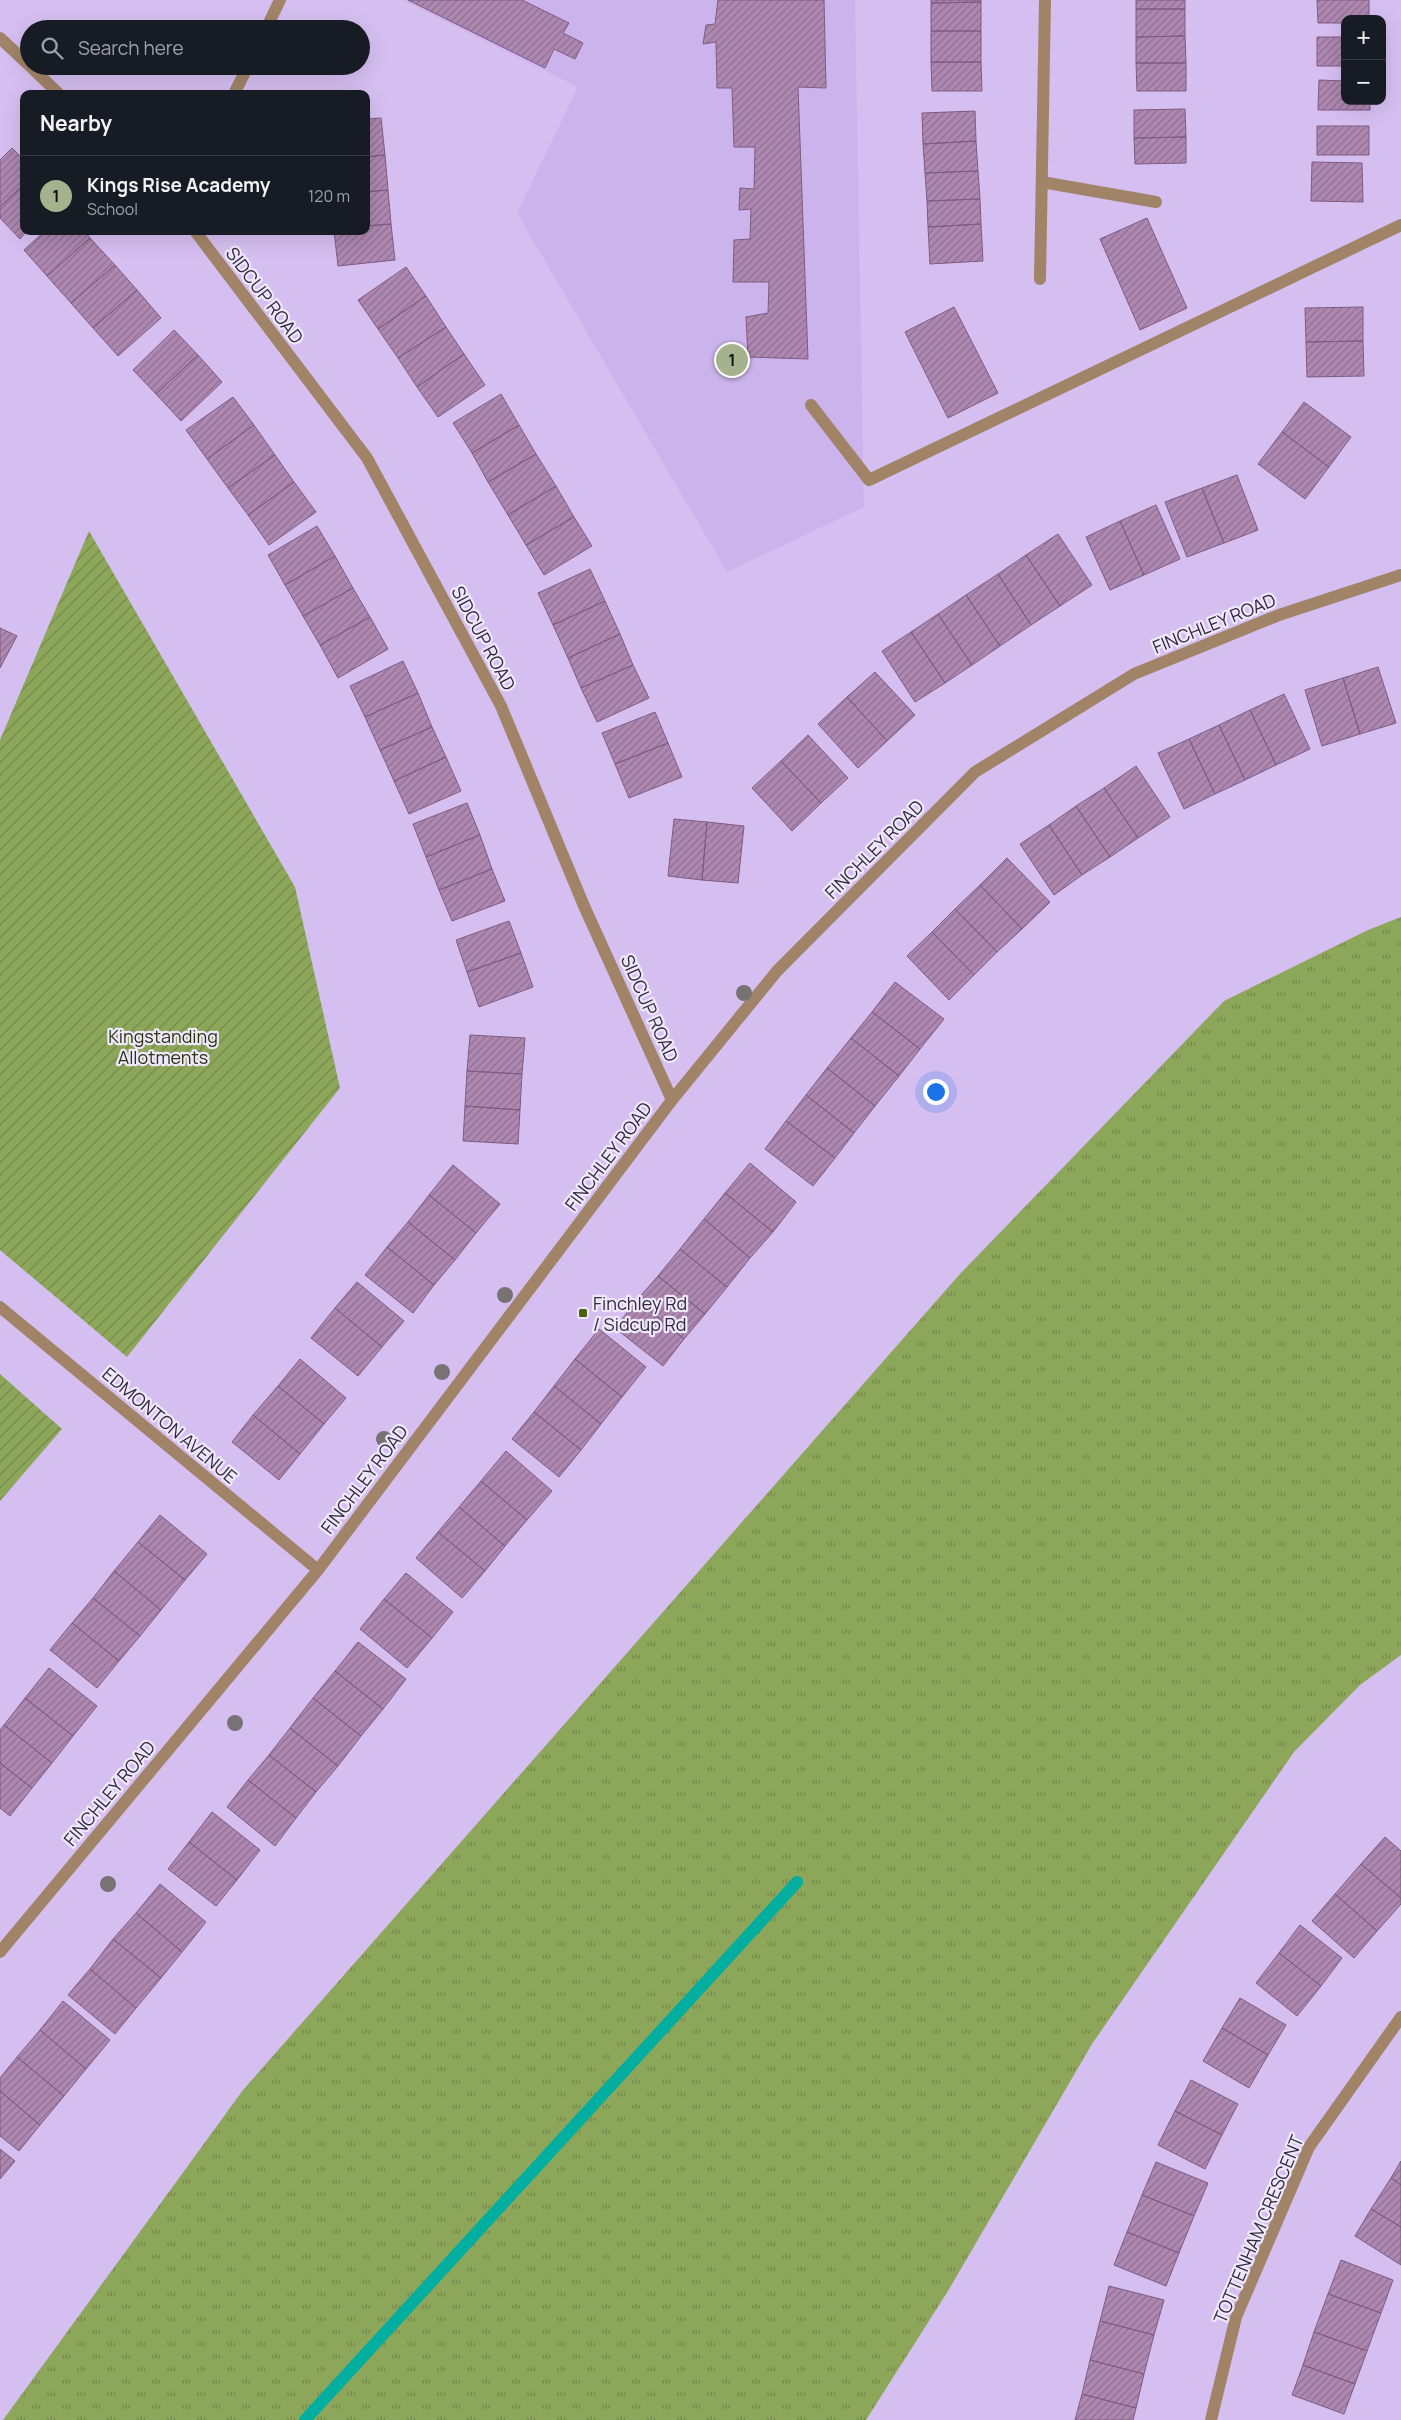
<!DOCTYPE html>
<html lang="en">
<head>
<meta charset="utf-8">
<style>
  :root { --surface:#171b24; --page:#242831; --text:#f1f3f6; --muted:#9ea1a6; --line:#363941; --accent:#a6b28e }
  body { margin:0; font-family:Manrope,sans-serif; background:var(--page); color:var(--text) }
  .controls { position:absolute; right:15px; top:15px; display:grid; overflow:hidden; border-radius:10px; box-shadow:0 5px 20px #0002 }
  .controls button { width:45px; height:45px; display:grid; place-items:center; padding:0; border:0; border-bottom:1px solid var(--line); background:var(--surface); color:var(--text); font:25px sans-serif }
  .you { position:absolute; left:935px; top:1091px; width:18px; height:18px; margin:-12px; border:4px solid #fff; border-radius:50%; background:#1a73e8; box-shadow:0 0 0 8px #1a73e833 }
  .badge { display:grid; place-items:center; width:32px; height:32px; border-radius:50%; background:var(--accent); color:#111; font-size:16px; font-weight:700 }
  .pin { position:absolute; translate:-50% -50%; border:2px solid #fff; box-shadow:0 1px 5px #0006 }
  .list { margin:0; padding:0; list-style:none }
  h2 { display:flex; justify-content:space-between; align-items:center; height:65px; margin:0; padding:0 20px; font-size:21px }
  h2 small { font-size:16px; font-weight:400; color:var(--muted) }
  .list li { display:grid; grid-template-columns:32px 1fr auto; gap:15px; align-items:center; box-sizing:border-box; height:80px; padding:0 20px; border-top:1px solid var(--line) }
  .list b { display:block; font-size:19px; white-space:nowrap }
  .list p { margin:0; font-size:16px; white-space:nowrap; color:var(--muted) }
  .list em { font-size:16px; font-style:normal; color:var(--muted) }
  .icon { flex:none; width:28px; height:28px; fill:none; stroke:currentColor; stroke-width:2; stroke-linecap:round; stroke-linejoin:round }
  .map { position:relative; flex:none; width:1401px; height:2420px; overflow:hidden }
  .search { position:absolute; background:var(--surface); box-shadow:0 5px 20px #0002; left:20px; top:20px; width:350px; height:55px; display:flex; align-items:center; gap:12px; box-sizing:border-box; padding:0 18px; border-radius:28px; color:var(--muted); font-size:19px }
  .panel { position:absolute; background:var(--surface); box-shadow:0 5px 20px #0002; left:20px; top:90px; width:350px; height:145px; border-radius:10px }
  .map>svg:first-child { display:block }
</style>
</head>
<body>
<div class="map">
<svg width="1401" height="2420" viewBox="0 0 1401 2420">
  <defs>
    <pattern id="grass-tufts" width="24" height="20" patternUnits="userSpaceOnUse" patternTransform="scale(1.25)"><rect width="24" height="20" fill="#8da75a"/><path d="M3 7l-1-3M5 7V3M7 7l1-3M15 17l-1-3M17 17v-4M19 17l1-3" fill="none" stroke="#74884c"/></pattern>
    <pattern id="garden-furrows" width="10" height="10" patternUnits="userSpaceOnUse" patternTransform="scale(1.25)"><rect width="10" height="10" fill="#8da75a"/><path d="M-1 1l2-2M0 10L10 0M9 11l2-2" fill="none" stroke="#74884c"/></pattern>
    <pattern id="building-hatch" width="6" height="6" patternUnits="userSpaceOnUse" patternTransform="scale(1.25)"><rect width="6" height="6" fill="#ae88b1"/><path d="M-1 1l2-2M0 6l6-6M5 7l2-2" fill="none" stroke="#8e6f91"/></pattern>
  </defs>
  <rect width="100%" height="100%" fill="#d5bff1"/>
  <path fill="#cbb3eb" d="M403,0H855L864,507L727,572L517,213L578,87Z"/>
  <path fill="url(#grass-tufts)" d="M1401,917V1655L1360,1685L1294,1752L1092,2044L948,2291L866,2420H3L243,2090L959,1275L1224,1001L1368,930Z"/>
  <path fill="url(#garden-furrows)" d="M89,531L295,887L340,1088L127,1357L0,1250V740Z
    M0,1374L62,1429L0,1501Z"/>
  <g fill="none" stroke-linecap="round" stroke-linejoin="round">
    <path stroke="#02ae9f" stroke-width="12" d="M305,2420L797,1882"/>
  </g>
  <path fill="url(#building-hatch)" stroke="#7e5b81" d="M408,0H522L569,23L563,33L583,43L575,59L554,49L545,68Z
    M718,0H824L826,88L798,87L808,359L748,357L746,317L768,313L769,282H733L734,240L750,239L751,209L739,210L740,188L754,189L755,147H734L732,88H717L716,42L703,44L706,25L715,24Z
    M931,0H981V2L931,3Z
    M1136,0H1185V9H1136Z
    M1317,0H1369V19H1345V23H1318Z
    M981,2V31H931V3Z
    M1136,9H1185V36L1136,37Z
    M931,31H981V62H931Z
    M1185,36L1186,63H1136V37Z
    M1317,37H1345V66H1317Z
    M931,62H981L982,91H932Z
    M1136,63H1186V91H1137Z
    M1319,80L1345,81V101H1370V110H1318Z
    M1185,109L1186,137L1134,138V110Z
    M975,111L976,141L923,144L922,113Z
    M381,118L385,155L366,157V119Z
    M1317,126H1369V155H1317Z
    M1186,137V163L1135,164L1134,138Z
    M976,141L978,171L925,173L923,144Z
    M12,148L24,160V184L0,207V160Z
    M385,155L388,190L366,192V157Z
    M1312,162L1362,163L1363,202L1311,201Z
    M978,171L980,199L927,201L925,173Z
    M24,184V231H27L20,239L0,218V207Z
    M388,190L391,224L366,226V192Z
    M980,199L981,224L928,227L927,201Z
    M1147,218L1187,308L1140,330L1100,239Z
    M391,224L395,260L338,266L334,231H366V226Z
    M981,224L983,261L930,264L928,227Z
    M45,231H85L90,238L47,276L24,250Z
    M90,238L115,265L71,303L47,276Z
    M115,265L137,290L93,328L71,303Z
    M406,267L426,296L378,329L358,300Z
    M137,290L161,318L118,356L93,328Z
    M426,296L446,327L398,358L378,329Z
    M954,307L998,393L948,418L905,332Z
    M1363,307V341L1306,342L1305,308Z
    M446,327L464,354L417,387L398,358Z
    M174,330L198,355L156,394L133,370Z
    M1363,341L1364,376L1307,377L1306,342Z
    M464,354L485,385L438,417L417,387Z
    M198,355L222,382L181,421L156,394Z
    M501,394L519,425L472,453L453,423Z
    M233,397L254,425L207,459L186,430Z
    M1304,402L1351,437L1329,467L1282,432Z
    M254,425L275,455L228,488L207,459Z
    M519,425L536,454L488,482L472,453Z
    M1282,432L1329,467L1305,499L1258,464Z
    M536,454L556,486L508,515L488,482Z
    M275,455L294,482L248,515L228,488Z
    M1237,475L1258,530L1224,543L1202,488Z
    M294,482L316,512L269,545L248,515Z
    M556,486L574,517L526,545L508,515Z
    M1202,488L1224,543L1187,557L1165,502Z
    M1156,505L1180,559L1144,575L1120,521Z
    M574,517L592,546L544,575L526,545Z
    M1120,521L1144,575L1110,590L1086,537Z
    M317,526L335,556L285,585L268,555Z
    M1058,534L1092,585L1060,606L1026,555Z
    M1026,555L1060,606L1031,625L998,574Z
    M335,556L353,588L303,616L285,585Z
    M590,569L605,601L553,625L538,593Z
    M998,574L1031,625L1000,646L966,595Z
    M353,588L370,617L320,645L303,616Z
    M966,595L1000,646L972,665L938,614Z
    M605,601L620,634L568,658L553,625Z
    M938,614L972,665L945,683L911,632Z
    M370,617L388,649L338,678L320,645Z
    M0,628L17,636L0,668Z
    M911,632L945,683L915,702L882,651Z
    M620,634L633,665L581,688L568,658Z
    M403,661L418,693L365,717L350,686Z
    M633,665L649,698L597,722L581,688Z
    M1378,667L1396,723L1360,734L1343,678Z
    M875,672L915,715L887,741L847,697Z
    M1343,678L1360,734L1322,746L1305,690Z
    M418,693L432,727L380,750L365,717Z
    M1284,694L1310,749L1276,765L1250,710Z
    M847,697L887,741L858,768L818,724Z
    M1250,710L1276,765L1245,780L1219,725Z
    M655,712L668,743L615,764L602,733Z
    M1219,725L1245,780L1215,794L1189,739Z
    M432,727L446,757L394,781L380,750Z
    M808,735L848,778L821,803L781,761Z
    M1189,739L1215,794L1184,809L1158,753Z
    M668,743L682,777L629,798L615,764Z
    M446,757L461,791L409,814L394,781Z
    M781,761L821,803L792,831L752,788Z
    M1136,766L1170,817L1138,838L1104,788Z
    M1104,788L1138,838L1110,857L1076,806Z
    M467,803L480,835L426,857L413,824Z
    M1076,806L1110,857L1082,875L1049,825Z
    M674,819L707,822L702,880L668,876Z
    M707,822L744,826L738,883L702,880Z
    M1049,825L1082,875L1054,895L1020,844Z
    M480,835L492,869L439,890L426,857Z
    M1007,858L1050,902L1022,929L980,885Z
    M492,869L505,901L452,921L439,890Z
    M980,885L1022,929L997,952L955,909Z
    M955,909L997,952L974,975L932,932Z
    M509,921L521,953L467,972L456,940Z
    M932,932L974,975L949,1000L907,956Z
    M521,953L533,987L479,1007L467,972Z
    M895,982L944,1019L920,1049L872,1012Z
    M872,1012L920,1049L899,1076L851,1038Z
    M470,1035L525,1038L522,1074L467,1071Z
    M851,1038L899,1076L875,1106L827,1068Z
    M827,1068L875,1106L854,1133L806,1095Z
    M467,1071L522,1074L520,1110L465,1106Z
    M806,1095L854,1133L835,1158L786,1121Z
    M465,1106L520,1110L518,1144L463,1141Z
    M786,1121L835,1158L813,1186L765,1149Z
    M750,1163L796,1202L773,1232L725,1193Z
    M453,1165L500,1204L476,1233L429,1195Z
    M725,1193L773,1232L750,1258L704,1219Z
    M429,1195L476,1233L455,1260L408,1222Z
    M704,1219L750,1258L727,1287L680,1249Z
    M408,1222L455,1260L434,1285L387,1247Z
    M387,1247L434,1285L413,1313L365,1275Z
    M680,1249L727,1287L705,1314L658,1276Z
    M658,1276L705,1314L684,1339L637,1300Z
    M357,1282L404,1321L382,1347L335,1308Z
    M637,1300L684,1339L663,1366L615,1328Z
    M335,1308L382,1347L358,1376L311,1338Z
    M599,1329L646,1367L622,1397L575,1359Z
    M300,1359L346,1398L324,1424L278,1386Z
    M575,1359L622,1397L601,1424L554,1386Z
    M278,1386L324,1424L300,1454L253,1415Z
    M554,1386L601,1424L581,1450L534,1412Z
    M534,1412L581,1450L559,1477L512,1439Z
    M253,1415L300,1454L279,1480L232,1442Z
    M506,1451L552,1491L527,1520L481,1481Z
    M481,1481L527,1520L505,1546L459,1507Z
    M459,1507L505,1546L485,1571L438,1532Z
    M160,1515L207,1554L185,1580L138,1542Z
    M438,1532L485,1571L462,1598L416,1558Z
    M138,1542L185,1580L161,1610L114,1571Z
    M114,1571L161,1610L140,1636L93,1598Z
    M406,1573L453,1612L432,1638L384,1599Z
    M93,1598L140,1636L119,1661L72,1623Z
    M384,1599L432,1638L407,1668L360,1629Z
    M72,1623L119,1661L97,1688L50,1650Z
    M358,1642L406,1679L383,1709L335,1671Z
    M49,1668L97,1706L73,1736L25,1698Z
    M335,1671L383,1709L361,1736L313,1698Z
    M25,1698L73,1736L52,1763L4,1725Z
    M313,1698L361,1736L338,1766L290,1728Z
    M4,1725L52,1763L32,1788L0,1763V1730Z
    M290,1728L338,1766L316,1792L269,1755Z
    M269,1755L316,1792L296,1818L248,1780Z
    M0,1763L32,1788L10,1816L0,1808Z
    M248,1780L296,1818L275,1846L227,1807Z
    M212,1812L260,1850L237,1880L189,1842Z
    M1385,1837L1401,1851V1898L1361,1864Z
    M189,1842L237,1880L216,1906L168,1869Z
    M1361,1864L1401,1898V1904L1377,1931L1335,1894Z
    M160,1884L206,1922L182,1952L136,1913Z
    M1335,1894L1377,1931L1354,1958L1312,1921Z
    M136,1913L182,1952L161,1978L113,1939Z
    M1300,1925L1342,1958L1321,1986L1279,1953Z
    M113,1939L161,1978L136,2008L90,1969Z
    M1279,1953L1321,1986L1297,2016L1256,1983Z
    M90,1969L136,2008L115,2034L68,1995Z
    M1240,1998L1286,2025L1268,2055L1222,2028Z
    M63,2001L110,2040L86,2069L40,2030Z
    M1222,2028L1268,2055L1249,2088L1203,2061Z
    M40,2030L86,2069L64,2096L17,2057Z
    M17,2057L64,2096L40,2125L0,2091V2078Z
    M1191,2080L1238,2104L1222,2135L1175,2111Z
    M0,2091L40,2125L19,2151L0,2136Z
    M1175,2111L1222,2135L1205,2169L1158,2145Z
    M0,2149L15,2161L0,2179Z
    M1401,2161V2185L1391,2178Z
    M1156,2162L1208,2183L1194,2216L1142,2195Z
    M1391,2178L1401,2185V2227L1371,2209Z
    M1142,2195L1194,2216L1179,2253L1127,2232Z
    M1371,2209L1401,2227V2265L1355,2236Z
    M1127,2232L1179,2253L1166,2286L1114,2265Z
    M1341,2260L1393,2280L1381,2313L1328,2294Z
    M1109,2286L1164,2300L1154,2335L1100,2321Z
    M1328,2294L1381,2313L1367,2351L1314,2332Z
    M1100,2321L1154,2335L1144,2374L1090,2360Z
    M1314,2332L1367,2351L1355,2384L1303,2365Z
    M1090,2360L1144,2374L1136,2408L1082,2394Z
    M1303,2365L1355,2384L1344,2414L1292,2395Z
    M1082,2394L1136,2408L1133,2420H1075Z"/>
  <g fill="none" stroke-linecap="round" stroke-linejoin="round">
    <path stroke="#a18468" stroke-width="12" d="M811,405L869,480L1401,225"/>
    <path stroke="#a18468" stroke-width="12" d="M266,29L280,0
      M0,38L29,65
      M30,66L59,94
      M234,94L248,66
      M1042,182L1156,202
      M195,231L367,458L501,706L584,906L672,1100
      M1040,279L1045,0
      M0,1307L318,1570
      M0,1952L318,1570L672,1100L777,971L975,772L1134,674L1279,615L1401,575
      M1211,2420L1236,2317L1309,2147L1401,2017"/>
  </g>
  <g fill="#777375">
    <circle cx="744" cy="993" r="8"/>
    <circle cx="505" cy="1295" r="8"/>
    <circle cx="442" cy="1372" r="8"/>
    <circle cx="384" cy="1439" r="8"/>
    <circle cx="235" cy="1723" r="8"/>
    <circle cx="108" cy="1884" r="8"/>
  </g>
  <rect fill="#4b620e" stroke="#efe7fb" stroke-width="2" x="578" y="1308" width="10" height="10" rx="2.5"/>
  <g text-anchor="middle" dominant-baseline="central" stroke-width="4.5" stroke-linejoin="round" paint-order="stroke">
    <g font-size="18" fill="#30283b" stroke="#efe7fb">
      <text transform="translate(265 295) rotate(53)">SIDCUP ROAD</text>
      <text transform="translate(1214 623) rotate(-22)">FINCHLEY ROAD</text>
      <text transform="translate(484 638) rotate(62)">SIDCUP ROAD</text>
      <text transform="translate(874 849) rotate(-45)">FINCHLEY ROAD</text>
      <text transform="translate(650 1008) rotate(66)">SIDCUP ROAD</text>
      <text transform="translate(608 1156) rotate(-53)">FINCHLEY ROAD</text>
      <text transform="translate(170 1425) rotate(40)">EDMONTON AVENUE</text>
      <text transform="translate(364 1479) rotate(-53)">FINCHLEY ROAD</text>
      <text transform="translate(109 1793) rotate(-50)">FINCHLEY ROAD</text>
      <text transform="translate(1258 2229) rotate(-67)">TOTTENHAM CRESCENT</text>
    </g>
    <g font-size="18" fill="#2a3510" stroke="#efe7fb">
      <text x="163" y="1036">Kingstanding<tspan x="163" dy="21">Allotments</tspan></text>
    </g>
    <g font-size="18" fill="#30283b" stroke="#efe7fb" text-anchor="start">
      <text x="593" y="1303">Finchley Rd<tspan x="593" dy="21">/ Sidcup Rd</tspan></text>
    </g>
  </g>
</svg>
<div class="controls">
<button>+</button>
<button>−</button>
</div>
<div class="you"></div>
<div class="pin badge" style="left:732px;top:360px">1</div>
<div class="search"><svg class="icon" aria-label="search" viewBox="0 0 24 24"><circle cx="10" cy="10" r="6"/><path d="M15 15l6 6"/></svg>Search here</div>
<section class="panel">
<h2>Nearby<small></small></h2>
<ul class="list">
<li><span class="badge">1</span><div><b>Kings Rise Academy</b><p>School</p></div><em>120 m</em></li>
</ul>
</section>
</div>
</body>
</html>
